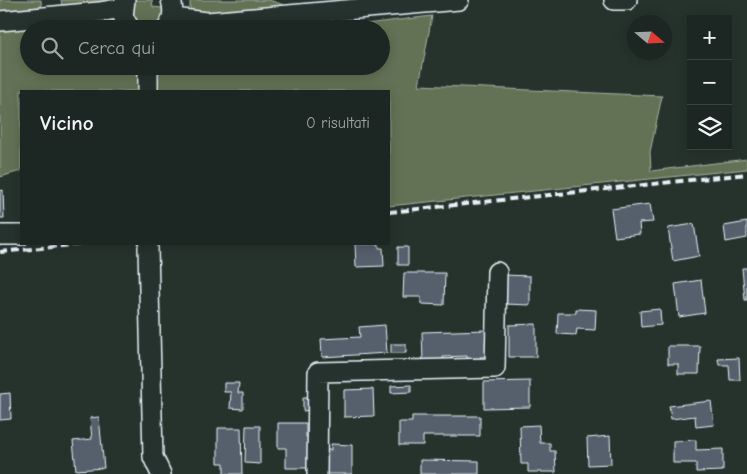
<!DOCTYPE html>
<html lang="it">
<head>
<meta charset="utf-8">
<style>
  :root { --surface:#1c2622; --page:#29322f; --text:#f1f3f6; --muted:#a0a5a5; --line:#3a4340 }
  body { margin:0; font-family:"Comic Neue",sans-serif; background:var(--page); color:var(--text) }
  .controls { position:absolute; right:15px; top:15px; display:grid; overflow:hidden; border-radius:0px; box-shadow:0 2px 12px #0003 }
  .controls button { width:45px; height:45px; display:grid; place-items:center; padding:0; border:0; border-bottom:1px solid var(--line); background:var(--surface); color:var(--text); font:25px sans-serif }
  .compass { position:absolute; left:627px; top:15px; width:45px; height:45px; border-radius:50%; background:var(--surface); box-shadow:0 2px 12px #0003; rotate:109deg }
  .list { margin:0; padding:0; list-style:none }
  h2 { display:flex; justify-content:space-between; align-items:center; height:65px; margin:0; padding:0 20px; font-size:21px }
  h2 small { font-size:16px; font-weight:400; color:var(--muted) }
  .icon { flex:none; width:28px; height:28px; fill:none; stroke:currentColor; stroke-width:2; stroke-linecap:round; stroke-linejoin:round }
  .map { position:relative; flex:none; width:747px; height:474px; overflow:hidden }
  .search { position:absolute; background:var(--surface); box-shadow:0 2px 12px #0003; left:20px; top:20px; width:370px; height:55px; display:flex; align-items:center; gap:12px; box-sizing:border-box; padding:0 18px; border-radius:28px; color:var(--muted); font-size:19px }
  .panel { position:absolute; background:var(--surface); box-shadow:0 2px 12px #0003; left:20px; top:90px; width:370px; height:155px; border-radius:0px }
  .map>svg:first-child { display:block }
</style>
</head>
<body>
<div class="map">
<svg width="747" height="474" viewBox="0 0 747 474">
  <rect width="100%" height="100%" fill="#26332d"/>
  <filter id="ink" filterUnits="userSpaceOnUse"><feTurbulence type="fractalNoise" baseFrequency=".02" numOctaves="2"/><feDisplacementMap in="SourceGraphic" scale="10" xChannelSelector="R" yChannelSelector="G"/><feConvolveMatrix kernelMatrix="1 2 1 2 8 2 1 2 1" color-interpolation-filters="sRGB"/></filter>
  <g filter="url(#ink)">
    <path fill="#647254" stroke="#a6b2a6" d="M0,0H41L42,17L64,15L61,0H152L153,7L190,11V0H269L296,9L300,29H29V66H381V29H324L432,16L419,85L662,96L650,152L651,171L747,159V169L389,206V91H21V171L0,177Z"/>
    <path fill="#57606d" stroke="#e8f1f8" d="M3,190L4,218H0V191Z
      M650,204L653,222L639,223L640,234L615,237L611,209Z
      M747,222V238L726,242L724,226Z
      M694,224L699,256L673,261L668,228Z
      M355,244H379V248H383L384,266L356,267Z
      M398,247H408V265H398Z
      M742,268H747V300H745Z
      M404,273H445L444,305L421,304V297H403Z
      M504,275L530,276V305L504,304Z
      M701,280L705,313L679,317L675,284Z
      M576,309L596,310L595,330L577,329L576,335L557,334L558,313H576Z
      M660,309L661,325L641,327L640,311Z
      M536,324V357H509V325Z
      M385,325L387,353L322,357L321,339L360,337L359,327Z
      M487,330V357H480V363H467V356L443,357L444,361L423,362L422,332Z
      M391,344H406V353H391Z
      M668,346H700L699,374H678V364H668Z
      M739,358L740,380H730L729,365H719L718,359Z
      M530,381V407L484,408V382Z
      M224,383H239L238,393H243V409L230,408L231,392H224Z
      M411,385V392L391,393V386Z
      M373,389L374,416L344,417V390Z
      M10,393L11,419L0,420V394Z
      M303,397H312L313,410L303,411Z
      M711,401L714,425L696,427L695,416L671,419L669,406Z
      M412,416H480V436H423V445H399V422H412Z
      M99,417L104,468L76,470L73,441L92,439L90,418Z
      M278,423H306V437H314L313,468H286V448H278Z
      M539,425L540,443H550V451H555L556,472H528V464H521L520,426Z
      M246,426H260V464L245,463Z
      M218,428H241L242,474H224V463H218Z
      M610,436L611,464L588,465L587,438Z
      M696,440V450L723,449V471L696,472V463H673V441Z
      M331,444L352,445V474H320L321,450H331Z
      M420,460L479,461V474H420Z"/>
    <g fill="none" stroke-linecap="round" stroke-linejoin="round">
      <g stroke="#e8f1f8" stroke-width="22">
        <path id="minor" d="M125,0L123,16L130,29
          M614,0H627
          M173,18L207,22L459,0
          M0,21L99,12L123,8
          M167,28C174,19 174,10 171,0
          M148,66V91
          M0,235H21
          M148,247L153,457L161,474
          M317,474L318,372L495,368L497,272"/>
      </g>
      <use href="#minor" stroke="#26332d" stroke-width="19"/>
      <path stroke="#e8f1f8" stroke-width="4" stroke-dasharray="8 4" stroke-linecap="butt" d="M389,212L747,174
        M0,252L83,244"/>
    </g>
  </g>
</svg>
<div class="controls">
<button>+</button>
<button>−</button>
<button><svg class="icon" aria-label="layers" viewBox="0 0 24 24"><path d="M12 4l9 5-9 5-9-5zM3 14l9 5 9-5"/></svg></button>
</div>
<svg class="compass" viewBox="-18 -18 36 36"><path d="M0-13l5 13h-10z" fill="#e53935"/><path d="M0 13l5-13h-10z" fill="#a0a5a5"/></svg>
<div class="search"><svg class="icon" aria-label="search" viewBox="0 0 24 24"><circle cx="10" cy="10" r="6"/><path d="M15 15l6 6"/></svg>Cerca qui</div>
<section class="panel">
<h2>Vicino<small>0 risultati</small></h2>
<ul class="list">
</ul>
</section>
</div>
</body>
</html>
